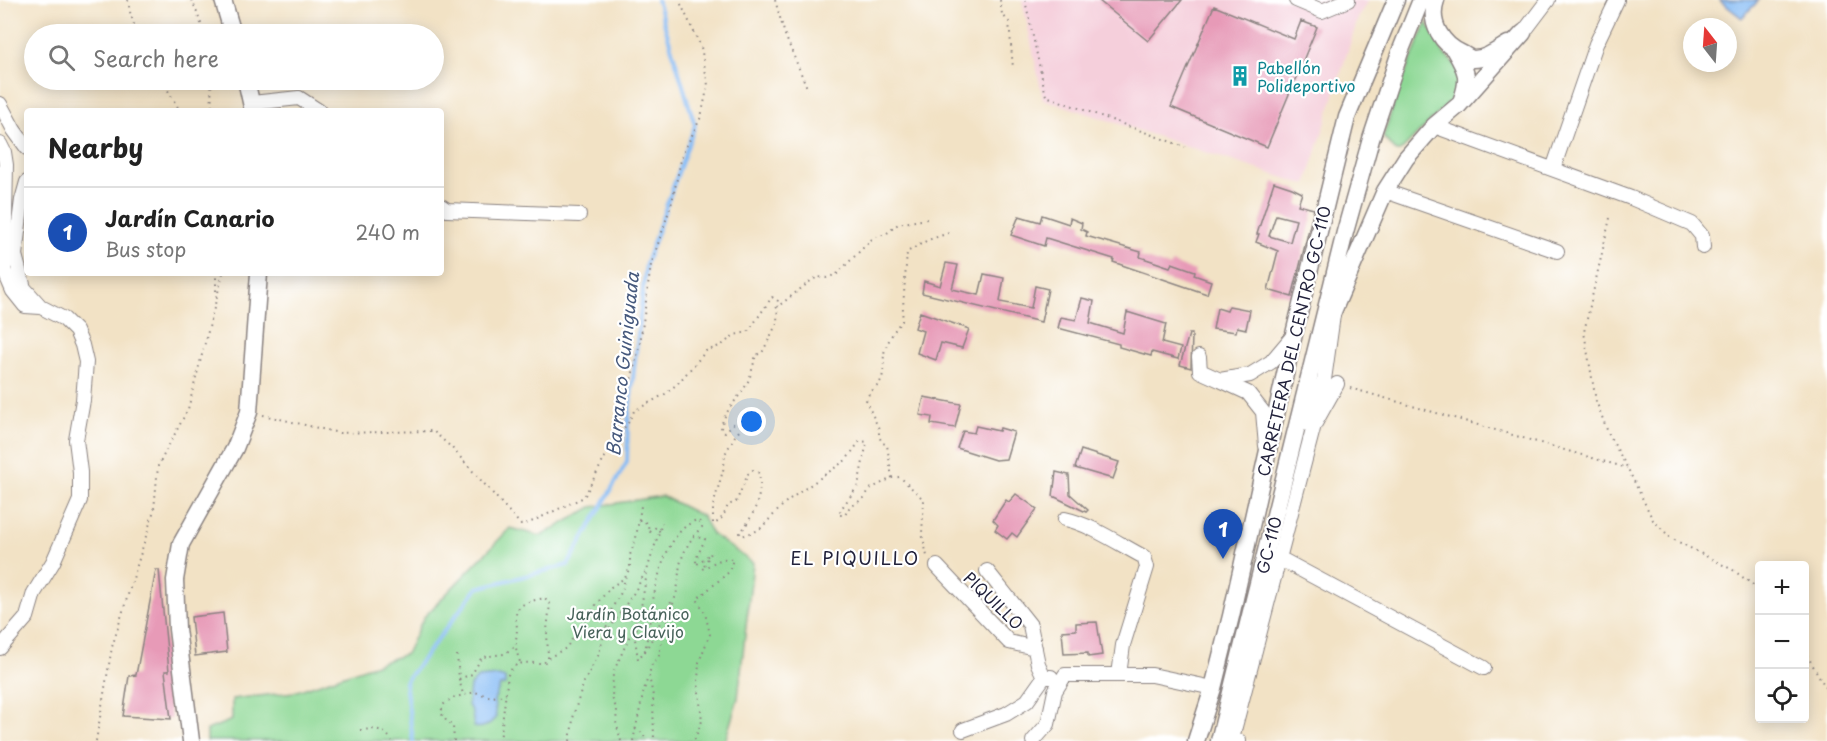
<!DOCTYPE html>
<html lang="en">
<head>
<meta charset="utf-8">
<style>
  :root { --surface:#fff; --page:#f2f2f2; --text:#222; --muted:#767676; --line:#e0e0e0; --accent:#b5179e }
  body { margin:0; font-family:"Playpen Sans",sans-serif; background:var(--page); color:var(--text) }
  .controls { position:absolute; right:18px; bottom:18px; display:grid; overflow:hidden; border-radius:6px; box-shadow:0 3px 15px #0003 }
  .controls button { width:54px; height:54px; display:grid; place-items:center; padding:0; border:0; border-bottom:2px solid var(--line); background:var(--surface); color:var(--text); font:30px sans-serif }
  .compass { position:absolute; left:1683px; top:18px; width:54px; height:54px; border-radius:50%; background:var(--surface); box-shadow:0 3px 15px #0003; rotate:343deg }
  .you { position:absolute; left:752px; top:422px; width:21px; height:21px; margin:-15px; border:4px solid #fff; border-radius:50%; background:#1a73e8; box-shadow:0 0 0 9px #1a73e833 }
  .badge { display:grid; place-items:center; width:39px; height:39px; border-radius:50%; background:var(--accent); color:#fff; font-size:20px; font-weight:700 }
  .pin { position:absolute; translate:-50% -50px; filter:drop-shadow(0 2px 3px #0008) }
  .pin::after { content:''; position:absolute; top:32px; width:21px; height:18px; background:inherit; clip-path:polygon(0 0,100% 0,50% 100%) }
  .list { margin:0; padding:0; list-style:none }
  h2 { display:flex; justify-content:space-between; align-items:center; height:78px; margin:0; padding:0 24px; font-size:26px }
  h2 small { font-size:20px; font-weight:400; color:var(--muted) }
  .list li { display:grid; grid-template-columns:39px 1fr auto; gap:18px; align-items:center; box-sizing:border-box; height:90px; padding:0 24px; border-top:2px solid var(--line) }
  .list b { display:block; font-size:22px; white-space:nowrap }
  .list p { margin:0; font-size:20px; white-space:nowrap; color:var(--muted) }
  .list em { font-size:20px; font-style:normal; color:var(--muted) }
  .icon { flex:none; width:33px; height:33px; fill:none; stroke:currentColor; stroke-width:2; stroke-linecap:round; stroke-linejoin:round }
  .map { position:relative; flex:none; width:1827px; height:741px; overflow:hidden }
  .search { position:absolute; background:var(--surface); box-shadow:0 3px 15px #0003; left:24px; top:24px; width:420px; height:66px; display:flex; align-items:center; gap:15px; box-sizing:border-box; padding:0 21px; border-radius:33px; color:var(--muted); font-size:22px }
  .panel { position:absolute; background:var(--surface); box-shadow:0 3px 15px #0003; left:24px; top:108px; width:420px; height:168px; border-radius:6px }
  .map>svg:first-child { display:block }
</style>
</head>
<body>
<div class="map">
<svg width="1827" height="741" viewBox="0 0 1827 741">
  <rect width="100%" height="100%" fill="#fff"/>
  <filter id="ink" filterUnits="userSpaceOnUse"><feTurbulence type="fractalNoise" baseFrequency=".0167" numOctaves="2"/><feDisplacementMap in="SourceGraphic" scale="12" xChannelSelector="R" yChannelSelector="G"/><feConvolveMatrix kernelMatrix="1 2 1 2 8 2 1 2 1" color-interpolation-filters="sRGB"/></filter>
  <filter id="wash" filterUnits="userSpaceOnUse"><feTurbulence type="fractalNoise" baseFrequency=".008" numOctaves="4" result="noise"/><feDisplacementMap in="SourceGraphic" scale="24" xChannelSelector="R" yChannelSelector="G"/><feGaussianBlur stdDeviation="1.35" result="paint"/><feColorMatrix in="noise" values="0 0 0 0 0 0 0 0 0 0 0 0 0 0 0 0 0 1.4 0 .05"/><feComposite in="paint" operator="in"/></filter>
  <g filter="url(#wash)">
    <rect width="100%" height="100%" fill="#f2e2c5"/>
    <path fill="#f5cfdb" d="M1022,0H1369L1359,15L1306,185L1043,99Z"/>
    <path fill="#8dd894" stroke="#587d68" stroke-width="1.5" d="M1427,22L1444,54L1457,66L1459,85L1455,96L1403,149L1397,152L1383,137L1399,88Z
      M662,496L702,516L712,534L753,563L738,698L725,741H207V730L232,720V699L294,692L406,654L424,617L510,528L541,536L592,507Z"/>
    <path fill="#86bcf5" stroke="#546f98" stroke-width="1.5" d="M1719,0H1759L1742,18Z
      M499,676L505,678V685L500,686L494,700L496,717C489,725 484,729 474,727L472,712L468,705L470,686L478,678Z"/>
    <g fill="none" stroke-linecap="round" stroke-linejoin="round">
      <path stroke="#86bcf5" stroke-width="4" d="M413,741L405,682L477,588L568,565L627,462L628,423L646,263L695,125L657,0"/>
    </g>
    <g id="blocks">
      <path fill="#e79ab7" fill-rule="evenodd" d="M1098,0H1182L1148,41Z
        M1214,6L1294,39L1301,21L1317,27L1267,147L1171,107Z
        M1274,182L1292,188L1302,193L1298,205L1314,209L1292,297L1268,290L1278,251L1256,242L1259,234H1257ZM1276,215L1296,220L1290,242L1269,236Z
        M1042,215L1069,224L1070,218L1082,223L1081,229L1087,232L1086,236L1141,252L1140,257L1170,267L1172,263L1195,271L1194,275L1211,281L1207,294L1113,262L1114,259L1046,238L1044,246L1011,235L1019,216L1040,222Z
        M946,263L958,265L952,289L979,295L984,274L1004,278L1000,302L1031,308L1035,286L1048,289L1041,322L922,293L924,281L940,286Z
        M1082,298L1094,301L1090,323L1123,333L1127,312L1166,324L1162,343L1181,348L1178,359L1152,352L1151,356L1119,347V344L1058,328L1061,317L1076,320Z
        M1229,306L1250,310L1246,329L1237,327L1236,332L1213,329L1217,308L1227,311Z
        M920,312L969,329L962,348L941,343L936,360L917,353L923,331L915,328Z
        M1189,334H1192L1191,368L1180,365Z
        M924,397L961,404L955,428L931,424L932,417L920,415Z
        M976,426L999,431L1000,428L1014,432L1006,459L995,460L957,448L963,431L974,433Z
        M1081,450L1119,462L1113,479L1075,468Z
        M1056,472L1069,475L1070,494L1088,510L1086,512L1053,496Z
        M1016,494L1037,509L1017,537L1012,533L1007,539L995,530L998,525L993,520L1006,500L1009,502Z
        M156,570H159L169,671H165L171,719L123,716L129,676L136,675Z
        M223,613L227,652L195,656L191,617Z
        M1097,622L1102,655L1088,657V653L1064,654L1062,631L1076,630V623Z"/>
    </g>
  </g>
  <g filter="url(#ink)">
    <use href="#blocks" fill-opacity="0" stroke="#8a8280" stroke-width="1.5"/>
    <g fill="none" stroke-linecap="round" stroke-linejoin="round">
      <g stroke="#8a8280" stroke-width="16">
        <path id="minor" d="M1296,0L1322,11L1348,0
          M1523,33L1548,0
          M252,103L299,98L319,111
          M0,104L14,130L27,148
          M1434,126L1631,198L1692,224L1702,236L1703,247
          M0,144L4,152L6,165L4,270L13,291L25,306L41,307
          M1553,169L1596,44L1617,0
          M1385,191L1557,251
          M441,206L447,210L579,215
          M1199,357L1200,371L1220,380
          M1302,424L1324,380L1334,308
          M1266,446L1263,412L1248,393L1220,380L1250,375L1271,362L1293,336
          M1065,519C1090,524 1121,545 1144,557L1147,567L1123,645L1119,675
          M1279,558L1484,668
          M937,566L1009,642L1035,648
          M987,571L1030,625L1038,664L1044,677
          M0,648L27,617L34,593L53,562L80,500V472L76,440L83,400L86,362L82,345L76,331L64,319L41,307L24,288L15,255L22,200L27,182
          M963,730L1006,714L1027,701L1044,677H1051
          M1033,741L1048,724L1055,691L1065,675H1152L1213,688
          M1239,741L1232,738L1314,425L1337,384"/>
      </g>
      <g stroke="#8a8280" stroke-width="19">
        <path id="major" d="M223,0L233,34
          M1436,0C1428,23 1442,45 1463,54C1466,56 1469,58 1472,59C1485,60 1498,50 1508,44
          M1455,51C1466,70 1470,77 1462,99
          M246,80L253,111
          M1331,316L1385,191L1406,158L1434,126L1459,105L1523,33
          M191,741L177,629L175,580L181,544L235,448L249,412L259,273
          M1196,741L1213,688L1231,616L1294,334L1347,117L1396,0
          M1219,741L1345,232L1371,139L1400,52L1421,0"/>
      </g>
      <path stroke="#8a8280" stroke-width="2" stroke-dasharray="1.5 4.5" stroke-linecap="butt" d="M128,0L130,12L137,34
        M192,0L205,34
        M775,0L785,35L808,90
        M1000,0L1002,14L1009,22L1013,68
        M1025,0L1046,96L1185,147
        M162,80L180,111
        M211,80L212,111
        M1610,218L1584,332L1596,401L1609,435L1628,469L1653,520L1671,538L1733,570L1760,590
        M216,297V273
        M776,308L812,280L818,277L826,278L837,274L873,238L886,234L898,224L927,219
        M1350,388L1627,468
        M263,415L339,433L433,431L452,448L521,525L531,522L584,497L613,442L629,388L640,344L651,265L672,202L682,155L701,117L708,85L701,47L679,0
        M613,442L628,423L634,411L667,393L679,382L706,351L722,345L734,335L748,332L772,297L778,301L777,323L762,353L756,355C753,365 751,378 745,387C737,400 722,414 721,429L725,432L742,415L748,413L750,418L735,436L725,454L724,467L713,506V524C721,522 725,513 728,505L736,502L748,474L753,470L759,473C763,495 754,516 740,533L742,536L759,530L787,501L846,460L860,441L867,442L858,486L841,509L839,515H845L849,508L864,498L870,489L892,478L900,477L924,500L922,533L927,556
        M892,478L887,445L883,443L879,437V429L866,401C870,388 875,391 880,382C885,374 883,362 884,354C885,346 896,326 902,321L907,252L928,240L949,233
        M639,520L647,523L650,532L656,527L660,532
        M693,536L705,539L696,559V565L711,553L702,569C713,564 720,557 733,559L729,572L697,599L705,613L710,634L699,662L698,682L702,721L694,741
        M639,616L635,639L638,659C654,642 659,620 672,601
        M606,634L635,591L646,571
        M1804,650L1827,690
        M645,652C651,615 657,534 697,520L701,523L702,527C693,536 686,546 682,558C678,569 679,580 677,591C673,607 659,639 660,654L651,666L649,676L653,696L654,741
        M457,655L459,679L463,694
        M548,658L566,648L598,602L611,587L623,579
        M459,679L472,674L482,657L504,654L514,647
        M635,729L644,734L645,741
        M360,730C375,729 383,727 392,741
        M96,741L112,647L154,510L158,466L188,409L223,273
        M454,741L453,726L447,722L441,713L443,705L452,698L475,692L491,697L506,695
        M500,741L508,675C516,658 529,664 544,663L548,658L547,630L550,604L545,598C536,600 518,602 516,614C515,618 517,624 517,629C516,644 514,646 520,662
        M570,741L574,713L584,682L598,656L612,608L622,591L625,578L630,567V555L636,538L641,506
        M621,741L616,722L617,710L612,698L613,673L640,613L648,567L662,523
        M633,741L644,690L648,677"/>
      <use href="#minor" stroke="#fff" stroke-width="14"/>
      <use href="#major" stroke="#fff" stroke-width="16"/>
    </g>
  </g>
  <defs>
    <g id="building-bare" transform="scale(1.62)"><path d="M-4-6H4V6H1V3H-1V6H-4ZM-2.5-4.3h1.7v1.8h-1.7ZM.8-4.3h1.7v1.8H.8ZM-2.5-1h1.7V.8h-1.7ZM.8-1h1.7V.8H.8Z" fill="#0f9aa8" stroke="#fff" stroke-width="2.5" paint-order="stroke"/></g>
  </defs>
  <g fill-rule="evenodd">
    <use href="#building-bare" x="1240" y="76"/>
  </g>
  <g text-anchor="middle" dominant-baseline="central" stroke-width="4.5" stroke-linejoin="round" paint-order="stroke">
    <g font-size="16" fill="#0d838f" stroke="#fff" text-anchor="start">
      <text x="1257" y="67">Pabellón<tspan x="1257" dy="18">Polideportivo</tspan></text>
    </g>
    <g font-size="16" fill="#22223b" stroke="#fff">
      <text transform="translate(1293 341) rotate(-77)">CARRETERA DEL CENTRO GC-110</text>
      <text transform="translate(1268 545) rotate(-76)">GC-110</text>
      <text transform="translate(994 600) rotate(44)">PIQUILLO</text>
    </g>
    <g font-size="16" fill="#47625a" stroke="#fff">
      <text x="628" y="613">Jardín Botánico<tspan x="628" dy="18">Viera y Clavijo</tspan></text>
    </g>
    <g font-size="18" font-style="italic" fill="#45587c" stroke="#fff">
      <text transform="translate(622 364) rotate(-84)">Barranco Guiniguada</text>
    </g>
    <g font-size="18" letter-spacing="1.5" fill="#22223b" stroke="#fff">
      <text x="855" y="557">EL PIQUILLO</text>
    </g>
  </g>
</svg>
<div class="controls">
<button>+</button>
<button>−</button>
<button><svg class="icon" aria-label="locate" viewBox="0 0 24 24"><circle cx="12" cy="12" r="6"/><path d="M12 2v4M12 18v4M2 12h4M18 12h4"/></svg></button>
</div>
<svg class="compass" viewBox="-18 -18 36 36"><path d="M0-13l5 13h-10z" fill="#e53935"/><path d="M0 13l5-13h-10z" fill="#767676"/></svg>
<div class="you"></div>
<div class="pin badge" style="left:1223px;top:559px;background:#1a4fb4">1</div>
<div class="search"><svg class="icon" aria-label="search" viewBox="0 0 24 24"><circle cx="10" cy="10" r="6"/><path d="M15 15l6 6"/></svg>Search here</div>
<section class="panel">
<h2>Nearby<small></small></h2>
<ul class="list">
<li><span class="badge" style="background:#1a4fb4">1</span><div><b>Jardín Canario</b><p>Bus stop</p></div><em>240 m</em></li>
</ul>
</section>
</div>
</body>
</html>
